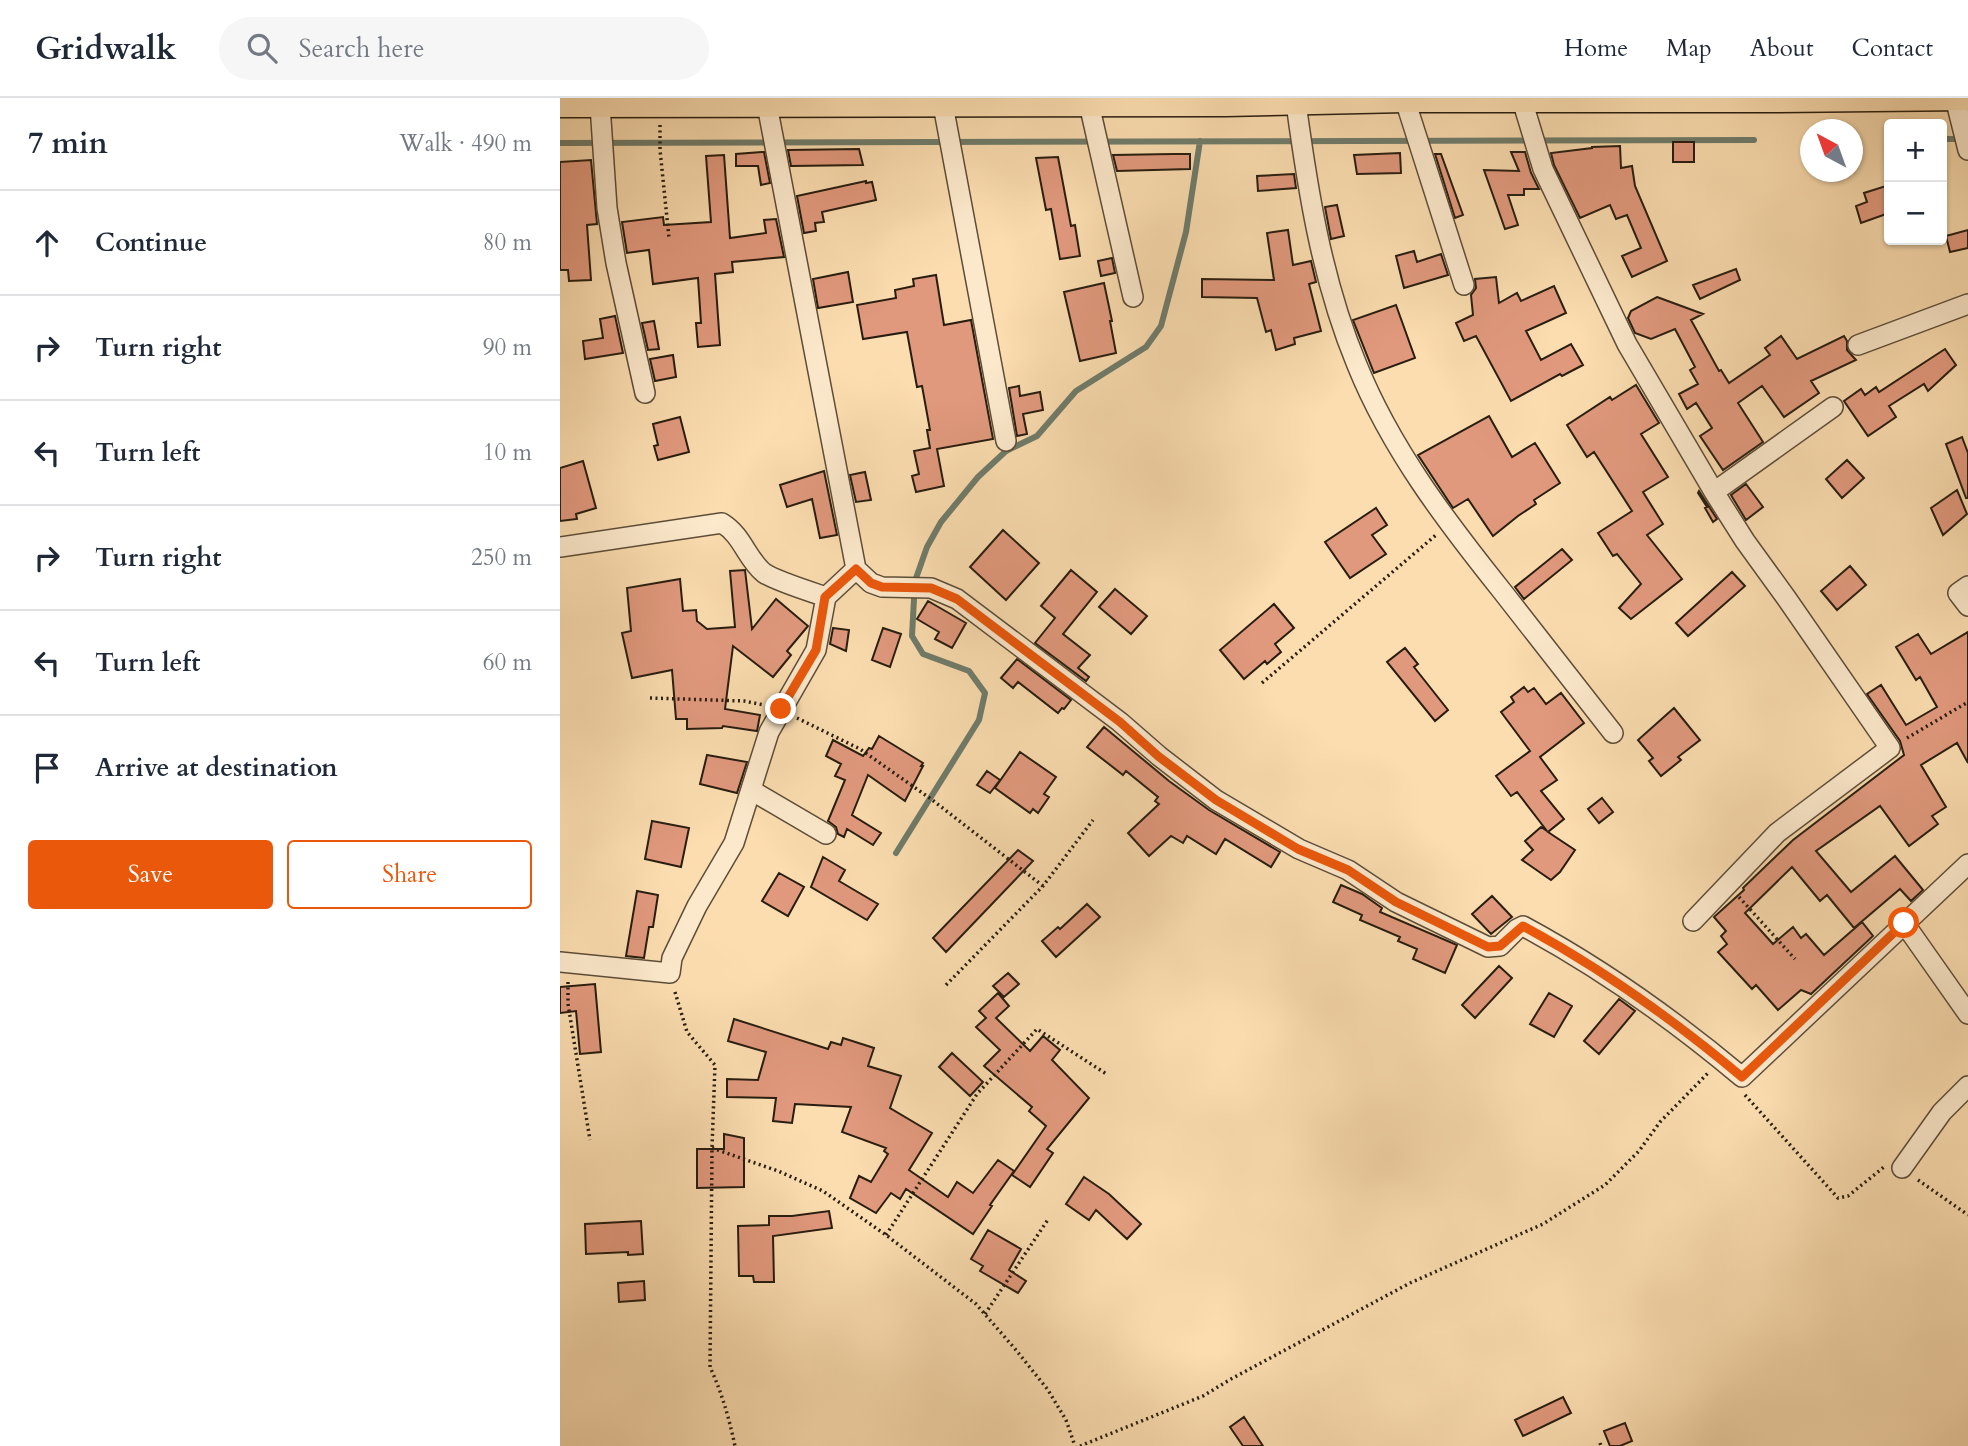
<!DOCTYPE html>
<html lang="en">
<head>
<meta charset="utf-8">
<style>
  :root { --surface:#fff; --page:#f6f6f7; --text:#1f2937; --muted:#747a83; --line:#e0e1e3; --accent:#ea580c }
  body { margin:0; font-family:Cardo,serif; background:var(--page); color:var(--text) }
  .controls { position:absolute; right:21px; top:21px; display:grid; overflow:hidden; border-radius:7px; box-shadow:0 2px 5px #0004 }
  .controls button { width:63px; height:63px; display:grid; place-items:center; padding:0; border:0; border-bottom:2px solid var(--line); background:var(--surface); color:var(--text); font:35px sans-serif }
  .compass { position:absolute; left:1240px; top:21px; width:63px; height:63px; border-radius:50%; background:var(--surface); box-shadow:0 2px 5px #0004; rotate:319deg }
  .stop { position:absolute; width:21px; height:21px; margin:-16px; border:5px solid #ea580c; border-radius:50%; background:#fff }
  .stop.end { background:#ea580c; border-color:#fff; box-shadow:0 2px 7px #0008 }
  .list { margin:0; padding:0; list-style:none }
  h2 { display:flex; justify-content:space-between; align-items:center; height:91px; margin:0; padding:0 28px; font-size:30px }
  h2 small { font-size:23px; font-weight:400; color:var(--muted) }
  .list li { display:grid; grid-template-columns:46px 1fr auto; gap:21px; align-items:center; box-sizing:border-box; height:105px; padding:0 28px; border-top:2px solid var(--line) }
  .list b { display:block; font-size:26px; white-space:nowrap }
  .list em { font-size:23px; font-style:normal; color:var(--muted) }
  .actions { display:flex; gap:14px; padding:21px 28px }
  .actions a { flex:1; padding:16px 0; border:2px solid var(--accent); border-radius:7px; text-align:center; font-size:24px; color:var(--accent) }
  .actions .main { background:var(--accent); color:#fff }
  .icon { flex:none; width:38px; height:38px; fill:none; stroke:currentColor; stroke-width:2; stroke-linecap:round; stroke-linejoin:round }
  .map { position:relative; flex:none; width:1408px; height:1348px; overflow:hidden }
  header { display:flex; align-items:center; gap:42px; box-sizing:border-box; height:98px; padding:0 35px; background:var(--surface); border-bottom:2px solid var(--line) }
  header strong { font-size:33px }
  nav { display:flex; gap:38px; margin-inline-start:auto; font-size:24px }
  .search { width:490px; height:63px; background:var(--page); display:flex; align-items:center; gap:18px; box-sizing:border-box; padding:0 24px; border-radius:38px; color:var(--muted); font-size:26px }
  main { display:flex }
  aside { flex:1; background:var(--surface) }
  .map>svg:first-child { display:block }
</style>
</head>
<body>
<header>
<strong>Gridwalk</strong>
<div class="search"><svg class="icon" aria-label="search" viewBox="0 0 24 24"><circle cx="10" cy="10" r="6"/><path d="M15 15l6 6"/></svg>Search here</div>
<nav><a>Home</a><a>Map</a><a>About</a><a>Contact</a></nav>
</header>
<main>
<aside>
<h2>7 min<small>Walk · 490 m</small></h2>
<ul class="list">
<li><svg class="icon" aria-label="ahead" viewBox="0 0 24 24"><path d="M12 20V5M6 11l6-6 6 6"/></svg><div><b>Continue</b></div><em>80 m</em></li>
<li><svg class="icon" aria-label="right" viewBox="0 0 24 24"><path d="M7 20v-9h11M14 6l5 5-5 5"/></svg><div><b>Turn right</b></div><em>90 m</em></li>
<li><svg class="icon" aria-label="left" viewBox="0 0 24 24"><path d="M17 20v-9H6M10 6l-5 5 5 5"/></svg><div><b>Turn left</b></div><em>10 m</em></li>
<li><svg class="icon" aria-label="right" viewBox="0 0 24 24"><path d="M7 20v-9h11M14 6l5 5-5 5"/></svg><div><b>Turn right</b></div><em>250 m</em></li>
<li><svg class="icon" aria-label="left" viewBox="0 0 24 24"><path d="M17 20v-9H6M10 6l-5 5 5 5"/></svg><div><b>Turn left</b></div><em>60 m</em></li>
<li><svg class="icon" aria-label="arrive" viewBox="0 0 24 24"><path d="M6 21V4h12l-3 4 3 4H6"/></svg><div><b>Arrive at destination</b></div></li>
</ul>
<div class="actions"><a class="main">Save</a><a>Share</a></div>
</aside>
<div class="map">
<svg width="1408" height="1348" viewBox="0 0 1408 1348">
  <rect width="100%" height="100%" fill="#fbddb0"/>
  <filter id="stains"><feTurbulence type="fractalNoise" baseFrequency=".00286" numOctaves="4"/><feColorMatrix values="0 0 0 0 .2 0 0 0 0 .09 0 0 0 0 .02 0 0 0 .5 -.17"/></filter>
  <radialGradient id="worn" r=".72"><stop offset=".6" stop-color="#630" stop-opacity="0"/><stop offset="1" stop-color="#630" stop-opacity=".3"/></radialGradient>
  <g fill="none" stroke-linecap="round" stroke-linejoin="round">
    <path stroke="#6f7c6b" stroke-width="6" d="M1382,41H1401
      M0,45L1194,42
      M336,755L419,622L425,595L409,573L363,556L352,538L355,483L367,449L381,424L418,379L446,353L477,338L516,293L586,249L601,228L626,134L640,43"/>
  </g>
  <path fill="#e1997d" stroke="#281d10" stroke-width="2" d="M1113,44H1134V64H1113Z
    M1060,48L1061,70L1072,68L1075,88L1107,163L1072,179L1062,158L1081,150L1067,117L1056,121L1050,107L1020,120L994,67L991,55L1032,50V49Z
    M299,51L303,67L231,68L228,52Z
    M202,54H204L210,85L201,87L198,68H176V56Z
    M951,54H965L971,75L979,91H964V97H948L958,127L945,131L924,72L959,73Z
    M840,55L841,75L797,76L794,57Z
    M613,56H630V71L557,73L553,57Z
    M875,56H881L903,117L895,120Z
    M164,57L170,140L206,135L204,122L216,121L224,159L172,164L173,174L155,176L160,247L138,249L136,225H141L138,180L93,186L89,152L67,155L62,124L103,119L104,127L151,124L146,58Z
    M498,59L511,128L515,127L520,158L500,161L491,111L486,112L476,60Z
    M31,62L37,126L27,127L31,182L9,183L8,172H0V64Z
    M734,76L736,90L698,93L697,78Z
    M306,83V85L312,84L316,102L262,114L264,124L255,125L256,133L244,135L237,98Z
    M1329,87V115L1301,125L1296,108L1307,104L1304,95Z
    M777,107L784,138L771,141L765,109Z
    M728,132L733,167L751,163L756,184L749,186L761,233L734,240L735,246L716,252L711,232L706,234L697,200L642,199V181L714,182L707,135Z
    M1408,132V150L1390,154L1386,138Z
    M854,153L857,164L881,156L888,177L844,190L836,158Z
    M552,160L555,175L541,178L538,163Z
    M1176,171L1180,182L1140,201L1133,187Z
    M288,174L293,204L258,210L253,181Z
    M376,177L384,227L411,222L433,341L377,351L384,388L356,394L352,378L359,376L354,353L370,350L367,332H370L362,288L357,289L347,234L303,241L297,207L336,200L335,192L354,188L353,181Z
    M936,179L939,205L957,195L961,203L994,188L1006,215L966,233L981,262L1011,246L1023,267L1002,278L1000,276L951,303L916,238L904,243L896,225L913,217L911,197L916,190L915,181Z
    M544,185L552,223H550L556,255L520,263L504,194Z
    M1097,199L1143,216L1131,222L1159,273L1161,272L1169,285L1210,257L1205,250L1221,238L1237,261L1284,238L1287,243V252L1296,262L1251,283L1259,295L1224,319L1202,288L1178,305L1203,344L1163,372L1140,338L1152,330L1136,305L1127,311L1119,296L1138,286L1130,272L1135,269L1115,231L1091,241L1075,235L1068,220L1071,213Z
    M836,207L855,260L814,275L793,222Z
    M55,218L63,255L25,261L23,243L43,240L40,221Z
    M94,223L99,251L88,252L82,225Z
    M1385,251L1396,267L1368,293L1364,286L1329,308L1336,319L1308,338L1284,303L1301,291L1305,297L1316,289L1319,294Z
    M113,257L116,279L95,283L90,261Z
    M1076,287L1099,325L1081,336L1108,379L1083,394L1103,426L1087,437L1122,481L1071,521L1059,510L1081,486L1057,456L1053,458L1038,435L1072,413L1034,354L1027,359L1007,327L1050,299L1052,302Z
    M459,288L460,298L480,294L483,312L463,316L467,336L457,338L449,290Z
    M929,318L952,359L975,345L1000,385L974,402L976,406L958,418L933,438L908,401L893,410L858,357Z
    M120,319L129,354L98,362L94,348L98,347L93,326Z
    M1402,339L1408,355V400H1406L1386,346Z
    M1287,362L1304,380L1282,400L1266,381Z
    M23,363L36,410L16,416L17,421L0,423V370Z
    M264,373L277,437L260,440L252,401L227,409L220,387Z
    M305,374L311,402L296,404L290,377Z
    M1186,386L1203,409L1186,422L1171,397Z
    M1397,392L1407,416L1383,437L1371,410Z
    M1139,393L1157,421L1153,424L1145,410L1147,409L1138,395Z
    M816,410L827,427L812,437L826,456L790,480L765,444Z
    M443,432L479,465L446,502L410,469Z
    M1002,451L1012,462L964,501L955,489Z
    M1290,468L1306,487L1277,512L1261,493Z
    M185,472L192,531L216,501L248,528L227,553L231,557L213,579L173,548L165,611L200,617L197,633L163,628L162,630L127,631V621H116L112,572L72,580L62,535L71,533L67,490L120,481L123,513L136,512L137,523L147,531L175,529L170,473Z
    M511,472L537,494L503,536L530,557L518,570L529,579L526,583L475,545L495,520L481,508Z
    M1172,474L1185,488L1128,538L1116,525Z
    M555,491L587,518L571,536L539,509Z
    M368,503L406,525L392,550L375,541L379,534L357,521Z
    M714,506L734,530L715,546L721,554L707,566L705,563L684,581L660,552Z
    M273,530L289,532L286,553L270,546Z
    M323,530L341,536L330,569L312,562Z
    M1408,534V665L1397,645L1361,667L1386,709L1372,718L1378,726L1349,748L1320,708L1256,753L1291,794L1335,758L1363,792L1351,803L1340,791L1294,830L1267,797L1260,803L1232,769L1185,815L1213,846L1233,829L1241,840L1246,836L1264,857L1302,824L1313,838L1251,896L1241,892L1218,912L1196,887L1192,891L1158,854L1167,846L1161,838L1166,833L1154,819L1184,792L1183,790L1233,742L1344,657L1340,643L1307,596L1321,587L1346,627L1377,609L1360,579L1356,582L1336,549L1358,536L1371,556Z
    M845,550L858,566L854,569L888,612L875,623L827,564Z
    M457,561L511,602L504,611L502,610L498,615L458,584L453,590L441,580Z
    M964,589L968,594L974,590L986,606L1001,595L1024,625L980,659L997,682L981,693L1004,721L988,734L1015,752L1000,774L991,782L962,762L973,752L965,743L981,729L987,733L957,694L951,698L936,678L970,653L941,614L954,604L951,599Z
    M1114,610L1140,642L1118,659L1121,662L1101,678L1089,663L1093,660L1078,642Z
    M544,629L609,683L649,712L720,754L711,769L665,741L656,756L627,738L623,745L611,738L589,758L568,735L599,706L595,703L598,699L566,673L563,677L527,649Z
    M319,638L363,665L361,668H363L345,703L308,677L292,717L321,735L313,747L287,731L284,739L278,736L276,729L268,723L285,682L275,678L281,666L266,658L273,642L303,658L309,650L312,651Z
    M460,654L496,679L484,696L489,699L478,715L473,711L470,715L435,690Z
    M147,657L187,664L177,695L140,686Z
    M427,673L440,682L430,695L417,687Z
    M1042,700L1053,714L1039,725L1028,711Z
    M92,723L129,730L121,769L85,761Z
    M458,752L473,763L386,854L373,840Z
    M263,759L285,772L279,783L318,806L307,822L251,789Z
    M219,775L244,789L228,818L202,803Z
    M781,787L802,796L822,810L820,814L897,847L885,875L853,861L857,851L838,843L840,839L800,822L802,817L773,804Z
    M77,793L98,797L93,829H89L84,860L66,858Z
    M932,798L952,819L931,836L912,816Z
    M527,806L540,819L496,859L482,843L498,829L500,831Z
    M939,868L952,880L915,920L902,907Z
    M448,875L459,886L444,899L433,888Z
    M35,886L41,954L20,956L16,913L0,915V889Z
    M438,895L449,908L436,920L470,953L483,938L500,952L492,962L529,1000L487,1051L493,1055L470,1089L452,1077L486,1028L469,1013L472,1009L424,968L440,952L416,929L426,920L419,913Z
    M989,895L1012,908L994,939L970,926Z
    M1059,901L1075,913L1039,956L1024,943Z
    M174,921L268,951L271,944L281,947L283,940L314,950L308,968L341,978L330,1010L372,1035L349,1072L388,1099L397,1084L413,1095L438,1062L454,1073L430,1107L432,1108L413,1136L346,1091L340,1101L331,1095L316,1115L290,1100L299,1078L311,1084L328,1056L324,1053L326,1050L282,1034L291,1009L235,1006L232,1025L213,1023L216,1000L167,999V981L198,982L206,954L168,943Z
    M392,955L423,984L410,998L379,969Z
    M164,1036L184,1040V1089L137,1090V1051H164Z
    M524,1079L549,1096L581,1126L567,1141L536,1112L529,1122L506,1106Z
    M269,1113L272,1130L213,1138L214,1184H194L193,1178H179L178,1128L209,1127V1118H232Z
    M81,1123L83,1156L68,1157V1154L26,1156L25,1126Z
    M428,1132L461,1151L449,1172L466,1183L458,1195L420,1173L423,1168L411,1161Z
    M84,1183L85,1202L59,1204L58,1185Z
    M1003,1299L1011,1315L963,1338L955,1322Z
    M684,1319L703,1348H683L670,1329Z
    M1065,1325L1072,1343L1060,1348H1050L1044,1333Z"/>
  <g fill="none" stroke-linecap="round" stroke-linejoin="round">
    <g stroke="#5d4d38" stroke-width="22">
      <path id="minor" d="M1395,0L1408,52
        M845,2L904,187
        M962,2L983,71L1067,246L1154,394L1185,443L1227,501L1330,650L1217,735L1133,823
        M736,5C748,94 762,183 797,267C831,351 886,423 942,493C979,540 1016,588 1053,635
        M529,6L573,199
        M40,7L47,110L56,165L85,295
        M383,7L446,343
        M1298,247L1408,206
        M1154,394L1273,309
        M0,449L162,425C183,438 186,460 204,475C216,483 251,494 266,499
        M296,471L311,485L322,489L371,490L397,501L560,624L599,658L656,702L739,751L788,772L836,804L928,849L940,848L957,831L963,828C1041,870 1114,922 1182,979L1408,766
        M1408,488L1398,495L1408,508
        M191,692L266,736
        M1344,825L1408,916
        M0,864L110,875L112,860L137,808L174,745L209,634L256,552L266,499L296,471L207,7
        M1342,1070L1382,1014L1408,988"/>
    </g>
    <g stroke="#281d10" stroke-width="27">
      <path id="major" d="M0,7L666,6L845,2H1216L1408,0"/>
    </g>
    <path stroke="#281d10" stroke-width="3.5" stroke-dasharray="2 3.5" stroke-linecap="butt" d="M100,27V52L109,140
      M702,585L876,437
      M90,600L184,603L204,607
      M237,620L300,651L371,701L483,788
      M1347,640L1408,604
      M1179,799L1235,861
      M8,884V906L30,1042
      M386,887L483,788L533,722
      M115,894L127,934L155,967L152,1050L150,1269C162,1295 169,1320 175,1348
      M1185,997L1278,1100L1288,1098L1324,1069
      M152,1050L218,1073L263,1093L326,1137L416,1206L456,1252L488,1292L506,1322L515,1348
      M1358,1082L1408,1117
      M326,1137L417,996L477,931L548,977
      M425,1216L489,1120
      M1040,1345L1041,1348
      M520,1348L643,1298L671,1281L850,1185L983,1126L1045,1087L1079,1053L1100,1024L1148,975"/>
    <use href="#minor" stroke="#fce9cc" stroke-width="19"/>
    <use href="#major" stroke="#fbddb0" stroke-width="24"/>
  </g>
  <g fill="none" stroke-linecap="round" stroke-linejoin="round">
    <path stroke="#ea580c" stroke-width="9" d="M221,611L256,552L265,499L296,471L311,485L322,489L371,490L397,501L560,624L598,658L656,702L738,751L788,772L836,804L928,849L940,848L963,828C1041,870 1114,922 1182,979L1344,825"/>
  </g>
  <rect width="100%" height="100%" filter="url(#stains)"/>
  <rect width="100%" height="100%" fill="url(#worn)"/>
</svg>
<div class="controls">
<button>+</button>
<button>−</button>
</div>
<svg class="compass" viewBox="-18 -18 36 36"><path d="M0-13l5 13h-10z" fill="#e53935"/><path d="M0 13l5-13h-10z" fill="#747a83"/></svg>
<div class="stop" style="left:1344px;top:825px"></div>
<div class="stop end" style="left:221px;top:611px"></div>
</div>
</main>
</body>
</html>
